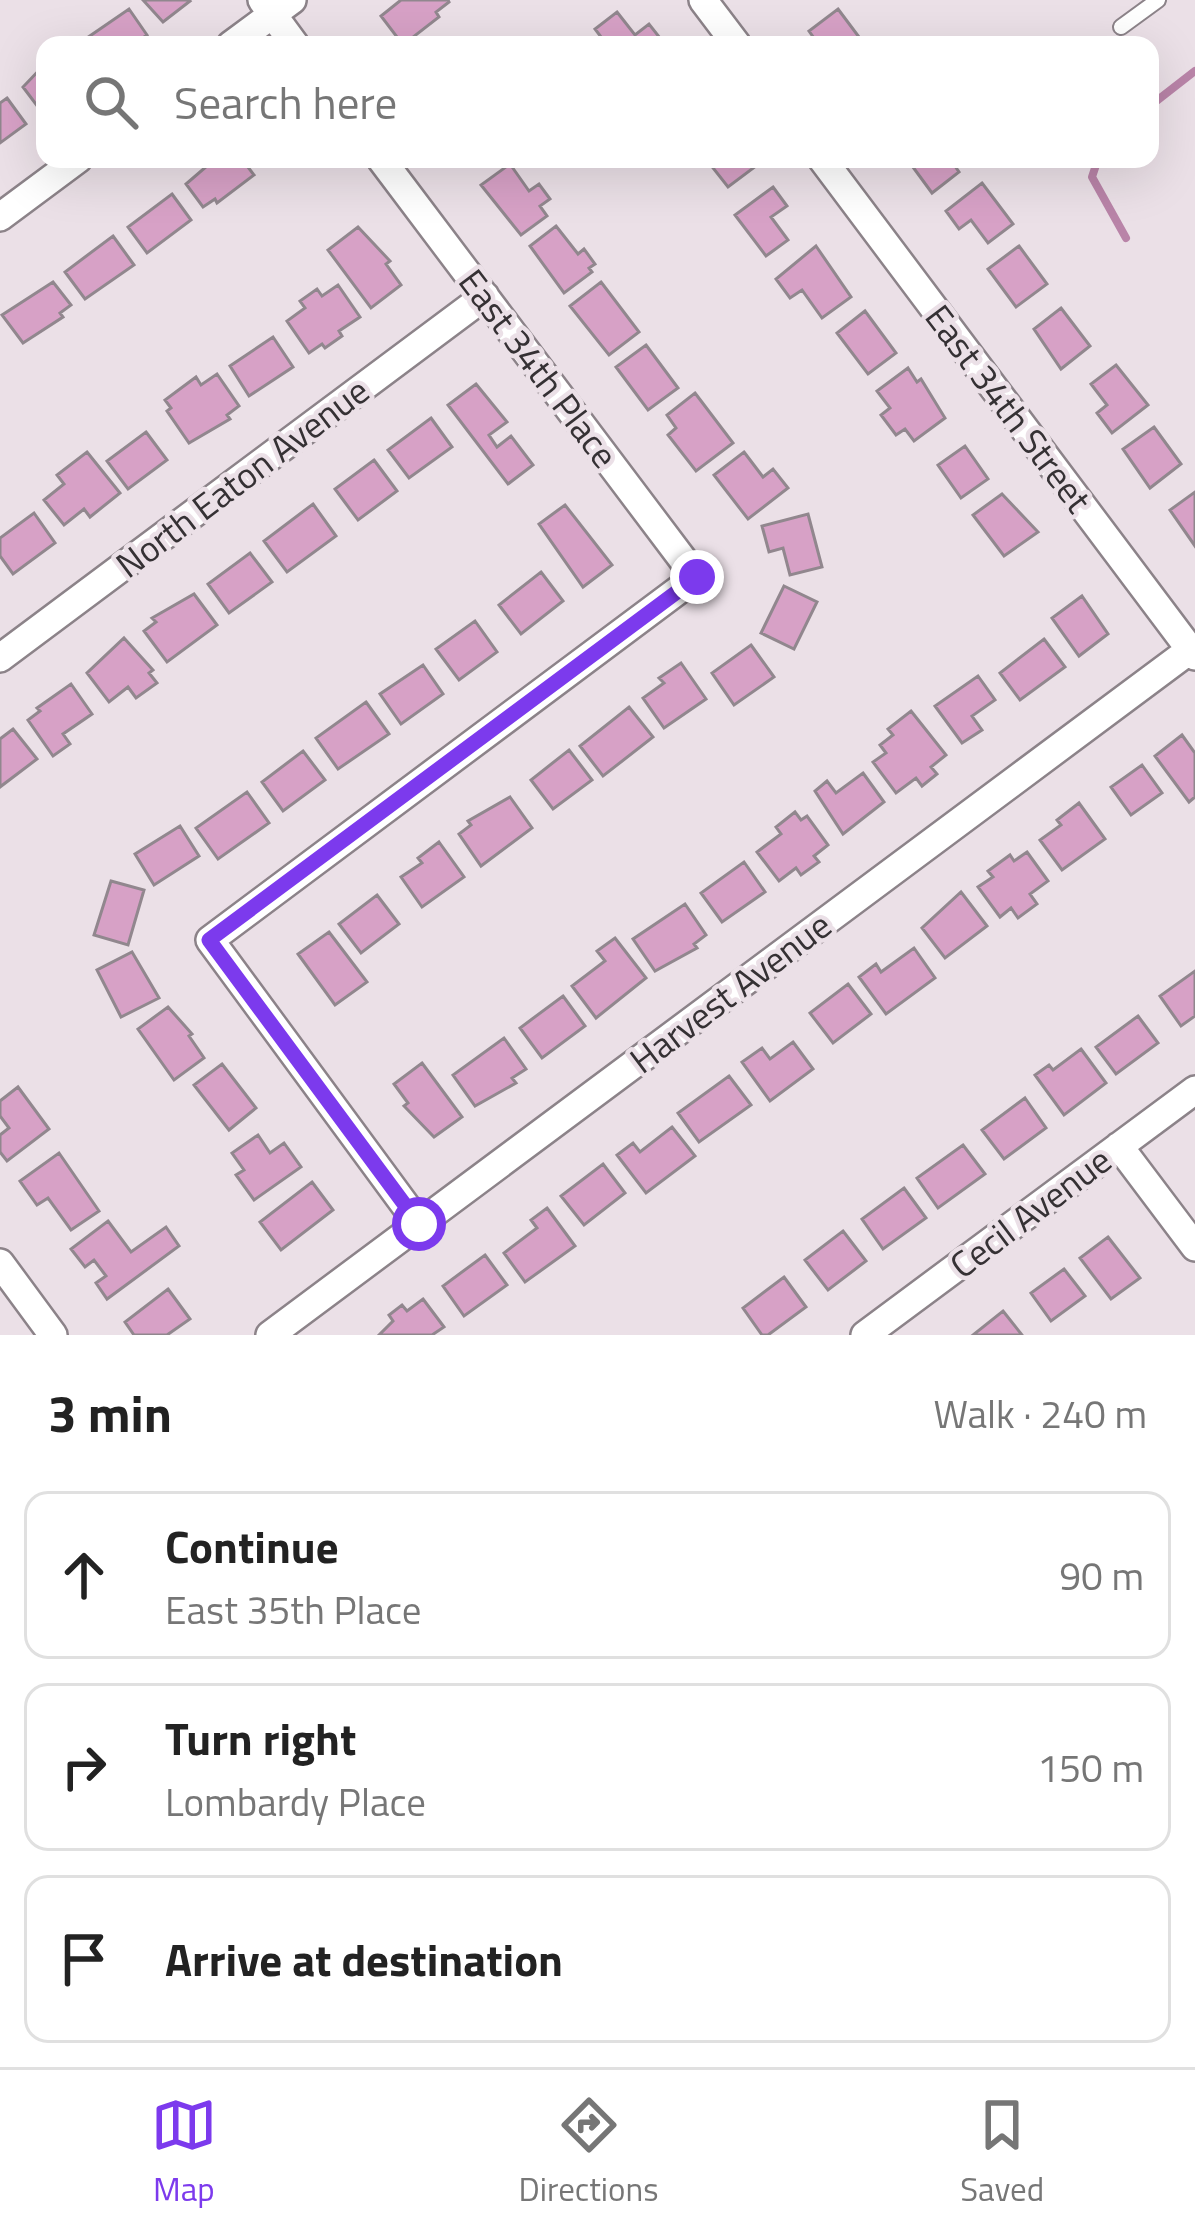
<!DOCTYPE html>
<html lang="en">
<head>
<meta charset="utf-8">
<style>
  :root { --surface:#fff; --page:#f6f6f6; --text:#222; --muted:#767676; --line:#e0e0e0; --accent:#7c3aed }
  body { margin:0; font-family:"Titillium Web",sans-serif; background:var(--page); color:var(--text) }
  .stop { position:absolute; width:36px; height:36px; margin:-27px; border:9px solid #7c3aed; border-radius:50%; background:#fff }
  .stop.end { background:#7c3aed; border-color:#fff; box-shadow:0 3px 12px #0008 }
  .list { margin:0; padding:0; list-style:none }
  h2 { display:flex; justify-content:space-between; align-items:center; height:156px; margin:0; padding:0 48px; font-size:51px }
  h2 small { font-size:39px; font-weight:400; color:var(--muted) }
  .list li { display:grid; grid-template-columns:78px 1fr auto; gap:36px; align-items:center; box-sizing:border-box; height:168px; margin:0 24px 24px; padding:0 24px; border:3px solid var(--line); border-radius:24px }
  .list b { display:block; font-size:45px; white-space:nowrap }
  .list p { margin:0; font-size:39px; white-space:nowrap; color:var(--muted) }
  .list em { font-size:39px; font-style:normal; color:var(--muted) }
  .icon { flex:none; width:66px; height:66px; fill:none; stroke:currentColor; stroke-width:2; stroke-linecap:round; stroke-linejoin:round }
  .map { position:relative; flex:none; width:1195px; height:1335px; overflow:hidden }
  .search { position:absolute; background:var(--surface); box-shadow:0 12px 48px #0002; left:36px; right:36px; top:36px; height:132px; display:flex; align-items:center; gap:30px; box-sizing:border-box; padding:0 42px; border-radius:24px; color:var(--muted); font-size:45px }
  .sheet { height:732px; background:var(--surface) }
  nav { display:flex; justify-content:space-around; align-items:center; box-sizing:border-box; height:168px; border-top:3px solid var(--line); background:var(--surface); font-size:33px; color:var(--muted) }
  nav a { display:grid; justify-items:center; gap:6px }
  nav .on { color:var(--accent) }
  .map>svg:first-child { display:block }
</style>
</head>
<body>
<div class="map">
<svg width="1195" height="1335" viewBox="0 0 1195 1335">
  <rect width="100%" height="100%" fill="#ebe0e7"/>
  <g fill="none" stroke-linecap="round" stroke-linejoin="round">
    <path stroke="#b984a8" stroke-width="8" d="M1150,106L1195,71
      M1098,159L1092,177L1126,238"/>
  </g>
  <path fill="#d7a1c6" stroke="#91878e" stroke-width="3" d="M143,0H189L190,1L163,22Z
    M401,0H448L449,2L436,12L439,17L403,45L381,16Z
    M129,9L147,35L132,45H87L84,40Z
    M838,9L865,45H819L809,31Z
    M617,12L635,35L649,24L664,43L607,45L595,29Z
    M45,64V108L41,111L23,87Z
    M7,98L26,124L0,143V103Z
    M215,159H242L254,175L217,203L215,199L203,207L186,184Z
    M706,159H751L756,166L728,187Z
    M907,159H950L959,172L932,193Z
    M510,164L529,191L539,184L550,199L540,206L547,216L521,235L481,185Z
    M982,183L1013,224L988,243L971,220L959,229L946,211Z
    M773,187L787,206L771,217L788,240L766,256L735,215Z
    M172,194L191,220L147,253L128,227Z
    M556,226L578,254L584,249L595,264L589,268L592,272L564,293L530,246Z
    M358,227L390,261L386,264L401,285L371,308L328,250Z
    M113,236L134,265L85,299L65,272Z
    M816,246L851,297L822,318L802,290L790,298L776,279Z
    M1019,246L1047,284L1016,307L988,269Z
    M53,282L71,305L60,313L63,317L23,343L2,315Z
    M601,282L639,332L609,355L570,306Z
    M338,285L360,317L339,331L342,336L325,348L322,344L309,353L287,321L305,308L300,301L317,289L322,296Z
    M1061,308L1090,346L1061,369L1034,329Z
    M865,311L896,353L868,374L837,333Z
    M273,337L293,367L249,396L230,366Z
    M646,345L678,388L648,410L616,367Z
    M1116,365L1148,405L1112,433L1097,413L1107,405L1091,384Z
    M908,368L917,382L921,379L945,418L914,441L905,429L896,435L881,415L890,408L877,391Z
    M217,374L239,406L227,415L230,419L189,443L167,411L171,408L165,400L196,377L201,385Z
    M476,384L507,422L489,435L497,447L511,436L533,465L508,484L448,405Z
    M695,393L733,443L696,471L668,435L676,428L667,415Z
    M431,418L452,447L409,478L388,450Z
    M1154,427L1181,464L1150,488L1123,449Z
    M146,432L167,460L128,489L107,461Z
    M965,446L988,479L961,498L938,465Z
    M87,452L120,493L90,517L84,509L64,525L44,500L64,484L57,475Z
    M744,452L763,477L773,469L788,488L748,519L714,475Z
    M374,460L397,491L358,520L335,489Z
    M1195,492V546L1170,510Z
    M1002,494L1038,532L1004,556L973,515Z
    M313,504L336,536L287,572L264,541Z
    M565,505L612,565L583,587L539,524Z
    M34,513L55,543L13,574L0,556V538Z
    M808,514L822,567L790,575L783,548L769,552L762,526Z
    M250,553L272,582L229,613L208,584Z
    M541,572L563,601L521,634L499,605Z
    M784,586L817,602L794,649L761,633Z
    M194,594L217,625L167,662L144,631L156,622L152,618Z
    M1082,596L1108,634L1079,656L1052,618Z
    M475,621L497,652L459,680L436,649Z
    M124,638L153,670L149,673L157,683L136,698L128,687L109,702L87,673Z
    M1044,639L1065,667L1020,700L1000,673Z
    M751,645L774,677L734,705L712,673Z
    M681,663L706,699L664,728L643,698L664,683L659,678Z
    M423,665L443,694L401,724L380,694Z
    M978,676L995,700L972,716L982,730L962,743L935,706Z
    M71,684L92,714L63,734L70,744L53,756L28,720L40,711L37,708Z
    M366,702L389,734L338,769L316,738Z
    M629,707L653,737L603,776L580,746Z
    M911,711L946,755L931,767L937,774L922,786L916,778L896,793L873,762L886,753L880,745L893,735L888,729Z
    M13,729L37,759L0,787V739Z
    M1182,735L1195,753V797L1189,802L1155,756Z
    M569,750L592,780L553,809L531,780Z
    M303,751L325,780L283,811L262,782Z
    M1142,765L1162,793L1131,815L1111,787Z
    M863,773L884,802L843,834L815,791L827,781L836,793Z
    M247,792L269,823L218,859L196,828Z
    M510,797L532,828L481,866L459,834L471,825L468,821Z
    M1079,803L1105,839L1062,870L1040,840L1061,825L1057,820Z
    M795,812L801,820L807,816L828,845L814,856L819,862L801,875L796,868L779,881L757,852L781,834L776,827Z
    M180,826L199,856L154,885L135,854Z
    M439,842L464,877L422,907L401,877L422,863L418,858Z
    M1027,852L1048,881L1030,894L1037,904L1018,918L1011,908L1000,917L978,887L993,877L988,871L1010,855L1014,861Z
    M744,862L765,892L722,922L701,893Z
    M111,881L144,890L128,945L94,935Z
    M961,892L987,926L945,958L922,928Z
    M377,895L399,924L361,953L339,924Z
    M685,904L706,935L694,944L697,948L655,971L633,939Z
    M329,932L367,982L335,1005L298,954Z
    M615,938L646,978L596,1018L572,986L605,961L597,951Z
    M914,948L935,978L886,1014L859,977L876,964L881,972Z
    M132,952L159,998L121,1017L97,970Z
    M1195,971V1016L1181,1026L1160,996Z
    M848,984L871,1014L833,1043L810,1013Z
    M563,996L585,1026L542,1058L520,1028Z
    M168,1007L192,1034L189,1036L204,1058L174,1080L138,1029Z
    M1138,1016L1158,1043L1116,1074L1096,1047Z
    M504,1038L526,1069L512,1078L516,1083L475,1106L453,1075Z
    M793,1042L813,1069L770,1101L742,1062L762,1048L770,1059Z
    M1081,1049L1106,1083L1064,1115L1035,1075L1049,1065L1053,1070Z
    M422,1063L462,1117L434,1137L404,1106L408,1103L394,1084Z
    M222,1064L256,1108L229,1130L194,1085Z
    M729,1076L751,1105L699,1142L678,1113Z
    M18,1087L49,1129L7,1161L0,1152V1135L9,1128L0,1116V1101Z
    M1025,1098L1046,1128L1004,1159L982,1130Z
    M672,1127L695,1156L646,1193L617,1155L633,1143L640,1152Z
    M258,1135L270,1153L284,1143L301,1167L254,1200L236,1175L244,1170L232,1153Z
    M963,1145L985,1174L938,1208L917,1178Z
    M59,1153L99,1211L71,1230L48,1198L37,1205L20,1181Z
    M603,1164L625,1193L584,1225L561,1196Z
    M312,1182L333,1210L281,1250L260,1222Z
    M904,1188L926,1218L883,1249L862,1219Z
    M547,1208L575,1246L525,1282L504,1253L537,1228L531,1220Z
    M108,1221L131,1252L166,1227L179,1246L107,1299L96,1283L106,1276L94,1260L85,1267L71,1249Z
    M843,1231L866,1261L828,1290L805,1260Z
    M1108,1237L1140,1278L1111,1299L1080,1258Z
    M485,1255L507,1285L464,1316L443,1286Z
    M1064,1269L1085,1296L1051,1321L1031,1293Z
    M784,1277L806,1307L768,1335H762L743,1308Z
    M168,1289L190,1319L167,1335H134L125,1322Z
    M423,1299L444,1327L432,1335H379L393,1321L389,1315L402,1305L407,1311Z
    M1003,1311L1022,1335H973Z"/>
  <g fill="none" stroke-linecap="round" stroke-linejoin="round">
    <g stroke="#8c8389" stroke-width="18">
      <path id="lane" d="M1121,27L1158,0"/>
    </g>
    <g stroke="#8c8389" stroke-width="32">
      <path id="street" d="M262,0L295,45
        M703,0L737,45
        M231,45L292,0
        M381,159L696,577L210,940L419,1224
        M822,159L1195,656
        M0,217L78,159
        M0,658L485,296
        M1119,1146L1195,1247
        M0,1263L53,1335
        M270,1335L1190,650
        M865,1335L1195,1090"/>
    </g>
    <use href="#lane" stroke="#fff" stroke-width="14"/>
    <use href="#street" stroke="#fff" stroke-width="27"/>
  </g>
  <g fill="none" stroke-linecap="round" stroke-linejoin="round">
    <path stroke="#7c3aed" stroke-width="15" d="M419,1224L209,940L697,577"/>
  </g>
  <g text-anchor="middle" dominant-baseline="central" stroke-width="9" stroke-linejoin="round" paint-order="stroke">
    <g font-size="36" fill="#353134" stroke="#ebe0e7">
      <text transform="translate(539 368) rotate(53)">East 34th Place</text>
      <text transform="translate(1009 408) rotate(53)">East 34th Street</text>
      <text transform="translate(242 477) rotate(-37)">North Eaton Avenue</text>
      <text transform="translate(730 992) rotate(-37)">Harvest Avenue</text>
      <text transform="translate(1030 1212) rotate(-37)">Cecil Avenue</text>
    </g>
  </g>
</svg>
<div class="stop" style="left:419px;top:1224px"></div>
<div class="stop end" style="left:697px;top:577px"></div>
<div class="search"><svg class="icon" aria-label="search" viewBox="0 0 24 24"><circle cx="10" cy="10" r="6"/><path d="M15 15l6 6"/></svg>Search here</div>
</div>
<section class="sheet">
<h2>3 min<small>Walk · 240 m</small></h2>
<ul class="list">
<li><svg class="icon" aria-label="ahead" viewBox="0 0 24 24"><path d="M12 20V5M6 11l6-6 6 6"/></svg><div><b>Continue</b><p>East 35th Place</p></div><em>90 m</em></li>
<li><svg class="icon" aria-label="right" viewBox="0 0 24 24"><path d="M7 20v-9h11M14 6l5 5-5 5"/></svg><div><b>Turn right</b><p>Lombardy Place</p></div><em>150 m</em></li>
<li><svg class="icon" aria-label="arrive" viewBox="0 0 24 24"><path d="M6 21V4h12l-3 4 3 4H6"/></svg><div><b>Arrive at destination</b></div></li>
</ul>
</section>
<nav>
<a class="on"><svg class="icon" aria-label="map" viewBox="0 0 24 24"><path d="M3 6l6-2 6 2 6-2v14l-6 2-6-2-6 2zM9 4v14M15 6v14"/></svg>Map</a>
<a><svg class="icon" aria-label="directions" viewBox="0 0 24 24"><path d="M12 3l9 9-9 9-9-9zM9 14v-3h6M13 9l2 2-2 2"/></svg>Directions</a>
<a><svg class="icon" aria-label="saved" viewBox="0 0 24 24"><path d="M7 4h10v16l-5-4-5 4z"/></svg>Saved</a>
</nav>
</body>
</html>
